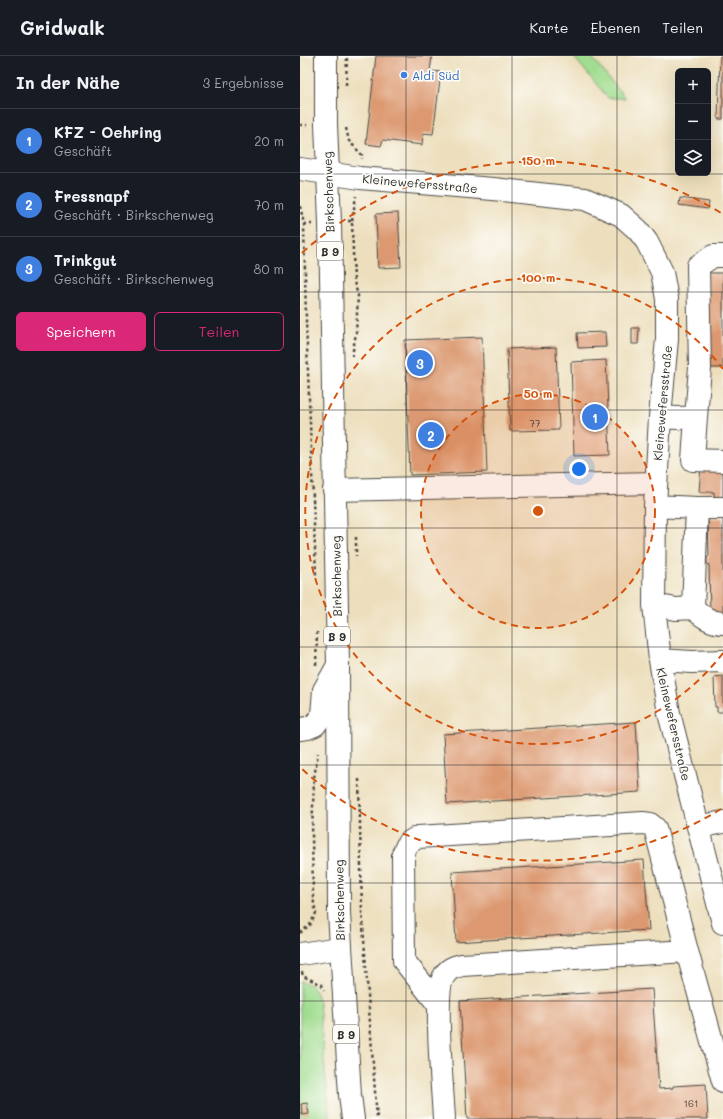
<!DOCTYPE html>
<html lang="de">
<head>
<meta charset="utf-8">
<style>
  :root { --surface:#171b24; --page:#20242c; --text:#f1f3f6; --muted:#9ea1a6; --line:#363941; --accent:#db2777 }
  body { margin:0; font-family:Mali,sans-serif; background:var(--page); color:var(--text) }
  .controls { position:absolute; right:12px; top:12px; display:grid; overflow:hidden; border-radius:6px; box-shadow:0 4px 16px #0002 }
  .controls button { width:36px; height:36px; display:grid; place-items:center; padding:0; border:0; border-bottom:1px solid var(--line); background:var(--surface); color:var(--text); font:20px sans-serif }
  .you { position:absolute; left:279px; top:413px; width:14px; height:14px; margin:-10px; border:3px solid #fff; border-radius:50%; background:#1a73e8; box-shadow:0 0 0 6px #1a73e833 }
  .badge { display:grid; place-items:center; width:26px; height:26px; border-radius:50%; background:var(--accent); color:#fff; font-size:13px; font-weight:700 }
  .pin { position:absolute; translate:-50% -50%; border:2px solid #fff; box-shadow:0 1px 4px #0006 }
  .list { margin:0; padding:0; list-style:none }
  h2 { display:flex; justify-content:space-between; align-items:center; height:52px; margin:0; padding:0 16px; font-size:17px }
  h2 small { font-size:13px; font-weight:400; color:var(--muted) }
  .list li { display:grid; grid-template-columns:26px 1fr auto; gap:12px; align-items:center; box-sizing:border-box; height:64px; padding:0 16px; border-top:1px solid var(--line) }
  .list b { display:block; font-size:15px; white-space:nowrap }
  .list p { margin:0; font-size:13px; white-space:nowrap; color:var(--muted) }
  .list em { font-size:13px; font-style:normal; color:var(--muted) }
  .actions { display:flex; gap:8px; padding:12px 16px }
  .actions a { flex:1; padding:9px 0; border:1px solid var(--accent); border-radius:6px; text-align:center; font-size:14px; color:var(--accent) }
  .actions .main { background:var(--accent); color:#fff }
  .icon { flex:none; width:22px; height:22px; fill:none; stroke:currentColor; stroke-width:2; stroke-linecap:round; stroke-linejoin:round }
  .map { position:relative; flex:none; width:423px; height:1063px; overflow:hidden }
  header { display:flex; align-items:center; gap:24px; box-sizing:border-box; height:56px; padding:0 20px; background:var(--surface); border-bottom:1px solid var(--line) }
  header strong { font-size:19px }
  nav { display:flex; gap:22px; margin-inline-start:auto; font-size:14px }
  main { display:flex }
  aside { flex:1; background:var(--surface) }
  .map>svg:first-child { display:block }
</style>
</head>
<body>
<header>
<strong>Gridwalk</strong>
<nav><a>Karte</a><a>Ebenen</a><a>Teilen</a></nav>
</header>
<main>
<aside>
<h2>In der Nähe<small>3 Ergebnisse</small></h2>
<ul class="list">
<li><span class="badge" style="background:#3f7fe0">1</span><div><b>KFZ - Oehring</b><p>Geschäft</p></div><em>20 m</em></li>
<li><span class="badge" style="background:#3f7fe0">2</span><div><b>Fressnapf</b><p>Geschäft · Birkschenweg</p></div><em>70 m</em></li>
<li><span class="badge" style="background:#3f7fe0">3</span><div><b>Trinkgut</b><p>Geschäft · Birkschenweg</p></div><em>80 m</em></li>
</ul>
<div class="actions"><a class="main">Speichern</a><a>Teilen</a></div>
</aside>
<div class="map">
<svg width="423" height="1063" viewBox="0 0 423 1063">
  <rect width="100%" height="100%" fill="#fdfcf7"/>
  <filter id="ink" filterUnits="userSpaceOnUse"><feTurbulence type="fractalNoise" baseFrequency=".025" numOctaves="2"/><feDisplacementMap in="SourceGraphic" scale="8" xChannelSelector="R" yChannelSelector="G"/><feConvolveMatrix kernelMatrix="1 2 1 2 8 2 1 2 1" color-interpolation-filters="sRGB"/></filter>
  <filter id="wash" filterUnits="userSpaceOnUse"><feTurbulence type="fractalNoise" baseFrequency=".012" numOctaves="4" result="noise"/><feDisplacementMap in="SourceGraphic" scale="16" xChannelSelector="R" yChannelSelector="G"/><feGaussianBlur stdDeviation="0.9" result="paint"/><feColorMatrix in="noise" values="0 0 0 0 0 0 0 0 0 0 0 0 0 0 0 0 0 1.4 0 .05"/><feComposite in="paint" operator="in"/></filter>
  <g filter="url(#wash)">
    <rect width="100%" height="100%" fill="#eddfbd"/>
    <path fill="#a1dd91" stroke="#66845e" d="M273,0H291L325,42H308Z
      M0,925L13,930L19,946L24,1005L30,1063H0Z"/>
    <g id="blocks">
      <path fill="#dc9870" d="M76,0H132L130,15L141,16L133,78L123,77L122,89L83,84L81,90L66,88Z
        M420,0H423V63H418Z
        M380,142L409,146L408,153L379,149Z
        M98,157L101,211L78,212L76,158Z
        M407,217H423V312H409Z
        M332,272H339L338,288H332Z
        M305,276L306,291L278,292L277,277Z
        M182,281L187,416L110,419L105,284Z
        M256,291L259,374L210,375L207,293Z
        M306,304L310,399L274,400L271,306Z
        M423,409V443H414V436H399L401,410Z
        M408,462H423V559H410L409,509L407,507V502L409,500Z
        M423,620V656H417V651H415L414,621Z
        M336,666L340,736L147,748L143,678Z
        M344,804L349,874L156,886L152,816Z
        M352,933L359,1033L373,1032V1030L406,1028L408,1063H167L160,945Z
        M7,1047L9,1058L2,1059L1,1048Z"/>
    </g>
  </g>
  <g filter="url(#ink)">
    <use href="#blocks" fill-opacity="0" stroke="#484641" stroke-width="1"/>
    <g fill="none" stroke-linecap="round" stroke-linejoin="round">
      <g stroke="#484641" stroke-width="24">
        <path id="minor" d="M0,113L60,122L193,133L285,143L321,159L338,174L347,186L362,216L367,243V283L360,361L355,450L354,549L360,604L369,657L423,867
          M360,361L378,362L396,361L400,312L398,210L413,200H423
          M396,361L393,404L423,405
          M34,434L356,427
          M397,452H423
          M354,549L376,553L393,552L397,452L355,450
          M393,552C402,560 411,567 423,567
          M360,604L392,606L423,605
          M0,673L8,672L15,669L22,659L24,634L38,609
          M398,771L423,766
          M0,898L40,892
          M138,948L104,905L103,798L108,787L118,781L343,767L350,768L355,772L387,895
          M144,1063C143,1038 133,935 144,920C149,912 154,911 162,909L387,895L423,1025"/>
      </g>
      <g stroke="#484641" stroke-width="24">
        <path id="major" d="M26,0V68L30,166L38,609L39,857L50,1039L53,1063"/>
      </g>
      <path stroke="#484641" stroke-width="2.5" stroke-dasharray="3 3" stroke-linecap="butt" d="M46,29L47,0
        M0,69H7
        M46,72L49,85L62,99V103
        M0,150L4,168L6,265L16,519
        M48,165H52L54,226L58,239L56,277L52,300
        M52,165L56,140
        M4,168H12
        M56,481V500
        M16,609L17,576
        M59,723L62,856L77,1063
        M0,877L10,869L16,857L13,842L12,778L14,722L18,697
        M2,916L3,920L22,929L24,934"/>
      <use href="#minor" stroke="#fff" stroke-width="22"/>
      <use href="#major" stroke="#fff" stroke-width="22"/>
    </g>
  </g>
  <path fill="none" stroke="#2b2b2b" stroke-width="1" stroke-opacity="0.55" d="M106,0V1063M212,0V1063M317,0V1063M0,118H423M0,236H423M0,354H423M0,472H423M0,591H423M0,709H423M0,827H423M0,945H423"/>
  <circle cx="238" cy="455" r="117" fill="#d5540f" fill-opacity=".12"/>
  <g fill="none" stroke="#d5540f" stroke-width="2" stroke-dasharray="7 5">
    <circle cx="238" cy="455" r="117"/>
    <path d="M423 597A233 233 0 1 1 423 313"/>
    <path d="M421 753A350 350 0 0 1 2 713M2 197A350 350 0 0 1 421 157"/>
  </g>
  <circle fill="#3f7fe0" stroke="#fdfcf7" stroke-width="1.5" cx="104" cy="19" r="4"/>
  <g text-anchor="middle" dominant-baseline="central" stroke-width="3.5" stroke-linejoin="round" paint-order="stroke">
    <g font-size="10" fill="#57463c">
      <text x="235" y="367">77</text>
      <text x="391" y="1047">161</text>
    </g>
    <g fill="#fdfcf7" stroke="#6a6a68" stroke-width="1">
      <rect x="17" y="186" width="26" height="18" rx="3"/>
      <rect x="24" y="571" width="26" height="18" rx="3"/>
      <rect x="33" y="969" width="26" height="18" rx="3"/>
    </g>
    <g font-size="11" font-weight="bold" fill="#2b2b2b">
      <text x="30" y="195">B 9</text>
      <text x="37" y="580">B 9</text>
      <text x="46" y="978">B 9</text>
    </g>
    <g font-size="12" fill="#366cbe" stroke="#fdfcf7" text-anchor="start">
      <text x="112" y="19">Aldi Süd</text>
    </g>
    <g font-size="12" fill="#2b2b2b" stroke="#fdfcf7">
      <text transform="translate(120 127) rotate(5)">Kleinewefersstraße</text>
      <text transform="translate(28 136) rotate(-92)">Birkschenweg</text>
      <text transform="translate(362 347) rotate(-85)">Kleinewefersstraße</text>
      <text transform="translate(36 520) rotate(-91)">Birkschenweg</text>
      <text transform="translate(374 668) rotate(77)">Kleinewefersstraße</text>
      <text transform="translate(39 844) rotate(-91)">Birkschenweg</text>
    </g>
  </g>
  <circle cx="238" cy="455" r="6" fill="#d5540f" stroke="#fdfcf7" stroke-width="2"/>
  <g font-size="12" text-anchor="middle" font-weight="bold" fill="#d5540f" stroke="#fdfcf7" stroke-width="3.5" stroke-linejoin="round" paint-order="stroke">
    <text x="238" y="109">150 m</text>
    <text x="238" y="226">100 m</text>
    <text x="238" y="342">50 m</text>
  </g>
</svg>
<div class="controls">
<button>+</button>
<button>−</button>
<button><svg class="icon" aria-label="layers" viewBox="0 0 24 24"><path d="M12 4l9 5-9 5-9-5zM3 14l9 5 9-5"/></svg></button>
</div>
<div class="you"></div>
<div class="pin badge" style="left:295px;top:361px;background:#3f7fe0">1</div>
<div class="pin badge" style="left:131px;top:379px;background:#3f7fe0">2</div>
<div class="pin badge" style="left:120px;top:307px;background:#3f7fe0">3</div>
</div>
</main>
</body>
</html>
